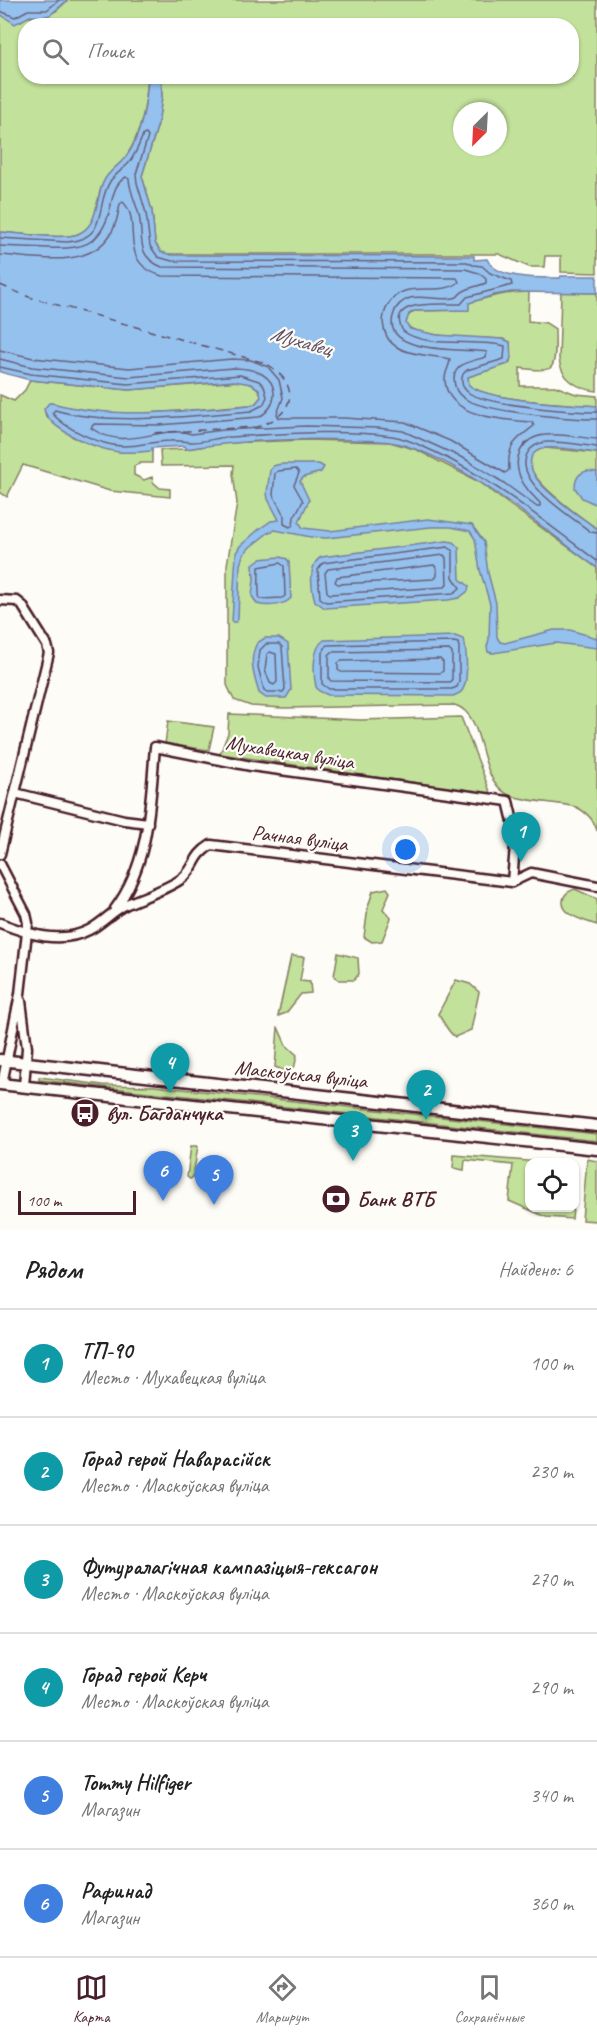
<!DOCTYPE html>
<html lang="ru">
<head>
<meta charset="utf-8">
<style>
  :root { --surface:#fff; --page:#f6f6f6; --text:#222; --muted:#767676; --line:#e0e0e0; --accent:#4a1f2b }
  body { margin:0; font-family:Caveat,sans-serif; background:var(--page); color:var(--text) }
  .controls { position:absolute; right:18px; bottom:18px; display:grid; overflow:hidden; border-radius:12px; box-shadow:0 2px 4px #0004 }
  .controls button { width:54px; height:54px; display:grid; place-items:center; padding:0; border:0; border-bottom:2px solid var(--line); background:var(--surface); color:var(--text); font:30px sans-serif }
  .compass { position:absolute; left:453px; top:102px; width:54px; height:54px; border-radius:50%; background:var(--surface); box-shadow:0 2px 4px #0004; rotate:204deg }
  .scale { position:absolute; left:18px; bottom:15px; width:118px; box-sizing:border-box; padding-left:6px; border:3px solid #4a1f2b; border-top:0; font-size:16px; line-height:21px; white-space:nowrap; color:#4a1f2b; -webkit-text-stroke:4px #fdfcf7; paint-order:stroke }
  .you { position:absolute; left:406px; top:850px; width:21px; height:21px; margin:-15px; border:4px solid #fff; border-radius:50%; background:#1a73e8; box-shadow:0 0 0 9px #1a73e833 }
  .badge { display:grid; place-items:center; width:39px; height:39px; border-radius:50%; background:var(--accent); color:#fff; font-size:20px; font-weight:700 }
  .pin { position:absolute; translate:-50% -50px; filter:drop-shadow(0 2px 3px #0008) }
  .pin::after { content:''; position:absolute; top:32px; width:21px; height:18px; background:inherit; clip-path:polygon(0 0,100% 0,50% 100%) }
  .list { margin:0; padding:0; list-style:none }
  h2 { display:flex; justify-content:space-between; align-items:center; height:78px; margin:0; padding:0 24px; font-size:26px }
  h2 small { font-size:20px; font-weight:400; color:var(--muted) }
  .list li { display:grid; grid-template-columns:39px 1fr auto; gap:18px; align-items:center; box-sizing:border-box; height:108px; padding:0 24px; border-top:2px solid var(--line) }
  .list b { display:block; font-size:22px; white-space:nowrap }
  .list p { margin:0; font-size:20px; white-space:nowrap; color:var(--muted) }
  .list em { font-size:20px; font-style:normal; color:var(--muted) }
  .icon { flex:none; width:33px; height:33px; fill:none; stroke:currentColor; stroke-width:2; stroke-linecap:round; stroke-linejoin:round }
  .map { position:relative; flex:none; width:597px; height:1230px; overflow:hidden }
  .search { position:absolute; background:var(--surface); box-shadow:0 2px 4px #0004; left:18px; right:18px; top:18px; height:66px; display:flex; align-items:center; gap:15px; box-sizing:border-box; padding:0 21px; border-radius:24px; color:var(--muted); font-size:22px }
  .sheet { height:726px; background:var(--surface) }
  nav { display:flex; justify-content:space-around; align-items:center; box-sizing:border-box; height:84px; border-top:2px solid var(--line); background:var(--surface); font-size:16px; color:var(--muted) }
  nav a { display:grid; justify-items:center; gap:3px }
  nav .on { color:var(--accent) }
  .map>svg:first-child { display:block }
</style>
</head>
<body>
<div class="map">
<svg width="597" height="1230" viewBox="0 0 597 1230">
  <rect width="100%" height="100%" fill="#fdfcf7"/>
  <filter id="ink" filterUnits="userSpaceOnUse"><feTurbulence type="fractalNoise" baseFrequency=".0167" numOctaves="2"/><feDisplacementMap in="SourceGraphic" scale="12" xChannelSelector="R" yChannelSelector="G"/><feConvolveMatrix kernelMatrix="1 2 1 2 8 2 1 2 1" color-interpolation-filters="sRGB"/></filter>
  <g filter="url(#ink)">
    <path fill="#c2e19a" stroke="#868062" stroke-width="1.5" fill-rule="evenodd" d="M68,0H597V273L561,272V256H545L544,267H529L499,254H166L161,252L155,243L152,211L142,176L158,124L162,97L161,77L572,76V26H26V76L148,77C146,103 142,132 127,155C120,166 109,171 103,183C94,201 100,225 78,234C64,240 17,233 0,232V14L20,22L26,17H41L56,11ZM462,111H498V147H462Z
      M529,292L528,321L546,323L555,329C555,337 557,364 550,368C544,372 528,369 520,368V386H555L576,394L597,396V406C570,404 488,401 469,385L468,377L508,364L510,362V342L503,339C483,338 419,338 406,325L407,317L414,311L468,310V303C489,297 507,292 529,292Z
      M561,292L597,293V391C578,389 561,379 559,359Z
      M30,380L129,390L240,381C250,383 260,386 261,397L255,404L250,405C188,409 112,422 52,403L45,413L46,416L73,437L102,448L121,452L152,451V463H141L134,466V475L144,480L152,477L153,482L160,488L170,489V497L110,491L23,465L7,497L0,492V395L14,401L25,390Z
      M306,440L390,442L417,450L477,481L597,568V831C594,819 586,812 576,807C557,802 523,802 507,794C475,776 488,716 455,705L283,708L251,706L234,700L227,685V565L237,503L233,474L234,465L161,466L160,450L186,449L224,443Z
      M545,448L597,453V529C585,519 493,460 545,448Z
      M229,714L360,720L461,717L491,794L220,754L228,733Z
      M168,721L214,727L209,750L165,744Z
      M387,888L390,892L383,909L391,918L382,941L372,942L364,937L368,907L373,891Z
      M575,889L597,899V925C586,921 557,915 564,897C566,892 570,891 575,889Z
      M338,953L358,958L359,974L354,980H339L334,976Z
      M291,956L304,957L300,981L310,982L311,993L301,994L286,1013L278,1016Z
      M456,980L470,984L479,992L471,1030L455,1037C447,1031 444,1022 438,1014Z
      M278,1027L286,1045L297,1055L295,1065L288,1072L275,1067Z
      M39,1077L103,1085L154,1086L597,1134V1141L39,1080Z
      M191,1146H198L193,1177L190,1179L187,1177Z
      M454,1155L539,1162H530V1208H573L572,1219L546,1217L509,1201L513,1165L465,1160L464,1170L453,1168Z
      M587,1159L597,1161V1221L582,1220Z"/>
    <path fill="#95c1ee" stroke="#7780a0" stroke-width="1.5" d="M0,0H68L50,15L41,17L30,16L15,24L0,14Z
      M148,77H161L162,97L158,124L142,176L152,211L155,243L161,252L172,255L474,256V260L487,259C496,280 541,278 560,278L561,276H597V293L512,292L494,295L469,303V310L414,311L409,314L406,323L410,329L437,335L503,339L510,342L511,358L508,364L468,377L469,385C487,401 571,404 597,406V453C581,451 562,446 545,448C539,449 532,453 531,459C525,483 581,516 597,529V568C541,527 468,463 400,444C386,440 370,441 355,440C299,438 241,440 186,449L185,446L152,448V451C141,452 130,453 119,452C99,450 48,430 44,409L49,403H52C115,420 185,411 250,405L255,404L261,397L259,389L251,384L234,381L129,390L30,380L0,372V232C17,233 64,240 78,234C99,225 95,201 103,183C107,172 117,167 124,159C141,140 147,101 148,77Z
      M281,464H319L324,467L321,472L304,477L300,481L309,500L299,522L303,528L330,531L428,519L472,525L484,542L488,573L496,603L497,637L500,642L505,643L554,630H570L597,638V648L556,643L493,653L488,652L487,647L489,639L490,604L480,570L475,539L470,531L451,527H431L326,538L311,537L275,530L268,533L250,547L243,555L240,565L238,619L236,622H232L236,553L240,546L258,530L271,521L279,520L268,499L267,493L270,470L273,466Z
      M587,471L597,472V505L582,498L575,488C575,479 578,473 587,471Z
      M447,541L453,542L459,548L460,579L469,586L468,591L459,598L448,600L325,608L315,601C311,587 308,565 321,557Z
      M280,557L287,559L289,562L291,598C284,606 267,607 257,604L252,596L254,580L253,564L260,559Z
      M455,636L463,639C467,647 468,679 464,687C462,693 458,694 453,696L328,695L319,691L316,687C313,673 312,648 324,640Z
      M265,638H279L288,644L291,690L286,698H266L259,693C254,676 248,660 257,643Z"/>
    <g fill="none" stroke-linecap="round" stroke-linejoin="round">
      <path stroke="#686079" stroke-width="1.5" d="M0,11L15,17L28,10H47L59,0
        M0,238L67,242C110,239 94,204 111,180C116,174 123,169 128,164C135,156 139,145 143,135L146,134L148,137L136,174L137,183L146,213L150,246L158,257L172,261L467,262L473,265L482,266L490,273L511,281L512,285L467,297L461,304C444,305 384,297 403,331C426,349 477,338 505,346L504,359L467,370C463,373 461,376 462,382C462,386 465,390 469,393C487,405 573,412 597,412
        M0,246C16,247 31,247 47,248C81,250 101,246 110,209C113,196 114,184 126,177L129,179C130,192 136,203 139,215C144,238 135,256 162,267L465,269L479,273L486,279V283C479,286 471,287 464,291C461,292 459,295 457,297C446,302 423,295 410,298C403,300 396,306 394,313C378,356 465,348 487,352L486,357C474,361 455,362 454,378C454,386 457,394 464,398C482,412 571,419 597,419
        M0,255C35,257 87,270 110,235C116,226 118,215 120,204L123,202C144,222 115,262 162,276L457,278L459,282C438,299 405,276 388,305C384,312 382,320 384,328C389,357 427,354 450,359C450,366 444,373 445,381C448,418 504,420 532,422L534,426C516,440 507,444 509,470L505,473L450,441L405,422L344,418H279L277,414L283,398L279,380L268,367L251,360L232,359L129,368L33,358L0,350
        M0,359L32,367L129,377L233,368C243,368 253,369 262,374C280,385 277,407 259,417L159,425L94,424L91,428C126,453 158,424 192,434L223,430L306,426L378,428L403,431L465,459L504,483L537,507L540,506V503C532,495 524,487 520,477C512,457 523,437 545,435C562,433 580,438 597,439
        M0,367L31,374L128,384L240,375L259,381L264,386L267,397L263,405L251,411C195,416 107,426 55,410L52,413C65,429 101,445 121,446C138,447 153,441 170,441C177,440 185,442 192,442C204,442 216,438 228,437C280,434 341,429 392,436C407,438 421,446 435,452C494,480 545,522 597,561
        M597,447C581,445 562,441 546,442C538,443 531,446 527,454C513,482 572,517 591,532L597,533
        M296,469L299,473L294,485L303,501L294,517L293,525L290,527L284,524V515L273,495L275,473L278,471Z
        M448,547L453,551V577L460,588L454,593L326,602L320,598L318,570L323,563Z
        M444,555L446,558L447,584L445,587L330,594L327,592L325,573L328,569Z
        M280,563L284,566L285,596L282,598L260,599C258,595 259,573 259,567Z
        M434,565L437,568V576L434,579L338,584L335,582L337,577Z
        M454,642L458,643L459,647V682L457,687L452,689H329L322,684V653L327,645Z
        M266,644H279L282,647L285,689L283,692H267L264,690L258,667L260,650Z
        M449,650L452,653V679L450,682L331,681L329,679V655L332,652Z
        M270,652L276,654L277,682L274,685L270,683L265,670L267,654Z
        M440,659L443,662V671L440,673L341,672L338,670V663L341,661Z"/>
      <path stroke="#605066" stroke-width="1.5" stroke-dasharray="8 6" stroke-linecap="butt" d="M0,285L29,297L265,363C302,384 296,416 256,427L150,433"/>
      <g stroke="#4a1f2b" stroke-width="13">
        <path id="minor" d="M0,600L17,601L22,605L47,645L49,653L0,854
          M15,793L124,820L148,823
          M0,864L26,914L28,923L20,994L2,1084
          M115,909C150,862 150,803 155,747L251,766L508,801L516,834L512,882
          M0,923C28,934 60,945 89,930C103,923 112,911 127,904C141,898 175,886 185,876C197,864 193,856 211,845L512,882L531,873L597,886
          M21,1001L27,1048L24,1086"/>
      </g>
      <g stroke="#4a1f2b" stroke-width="15">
        <path id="major" d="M0,1060L597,1126
          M0,1084L597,1149"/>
      </g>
      <use href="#minor" stroke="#fdfcf7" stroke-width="8"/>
      <use href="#major" stroke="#fdfcf7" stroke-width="10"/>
    </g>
  </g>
  <defs>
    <g id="bus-disc" transform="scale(1.5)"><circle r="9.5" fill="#4a1f2b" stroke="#fdfcf7"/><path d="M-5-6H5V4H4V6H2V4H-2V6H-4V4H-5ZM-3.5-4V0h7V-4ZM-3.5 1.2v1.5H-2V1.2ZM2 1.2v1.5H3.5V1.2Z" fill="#fff"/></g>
    <g id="bank-disc" transform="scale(1.5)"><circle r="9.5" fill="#4a1f2b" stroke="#fdfcf7"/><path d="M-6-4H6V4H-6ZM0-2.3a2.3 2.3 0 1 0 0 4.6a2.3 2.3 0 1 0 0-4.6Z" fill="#fff"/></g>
  </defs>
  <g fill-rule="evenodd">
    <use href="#bus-disc" x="85" y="1113"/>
    <use href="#bank-disc" x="336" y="1199"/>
  </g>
  <g text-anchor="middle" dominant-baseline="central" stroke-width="4.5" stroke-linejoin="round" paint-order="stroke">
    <g font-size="21" fill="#4a1f2b" stroke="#fdfcf7">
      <text transform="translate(290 752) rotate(9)">Мухавецкая вуліца</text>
      <text transform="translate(300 838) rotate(7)">Рачная вуліца</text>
      <text transform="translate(301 1074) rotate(6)">Маскоўская вуліца</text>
    </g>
    <g font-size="21" font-weight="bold" fill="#4a1f2b" stroke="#fdfcf7" text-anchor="start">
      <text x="106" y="1113">вул. Багданчука</text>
      <text x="357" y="1199">Банк ВТБ</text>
    </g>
    <g font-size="22" font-style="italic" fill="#605066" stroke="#fdfcf7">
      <text transform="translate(301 341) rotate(16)">Мухавец</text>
    </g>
  </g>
</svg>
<div class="controls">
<button><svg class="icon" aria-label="locate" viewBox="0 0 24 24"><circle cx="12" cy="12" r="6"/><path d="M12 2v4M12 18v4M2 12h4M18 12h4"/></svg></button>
</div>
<svg class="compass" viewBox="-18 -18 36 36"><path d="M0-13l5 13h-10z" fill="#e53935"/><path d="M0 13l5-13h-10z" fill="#767676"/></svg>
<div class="scale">100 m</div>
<div class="you"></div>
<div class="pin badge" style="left:521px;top:862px;background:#0f9aa8">1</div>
<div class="pin badge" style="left:426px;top:1120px;background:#0f9aa8">2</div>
<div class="pin badge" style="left:353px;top:1161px;background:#0f9aa8">3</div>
<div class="pin badge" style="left:170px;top:1093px;background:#0f9aa8">4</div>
<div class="pin badge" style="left:214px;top:1205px;background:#3f7fe0">5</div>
<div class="pin badge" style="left:163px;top:1201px;background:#3f7fe0">6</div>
<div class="search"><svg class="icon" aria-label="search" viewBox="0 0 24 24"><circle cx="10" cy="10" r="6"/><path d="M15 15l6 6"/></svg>Поиск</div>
</div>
<section class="sheet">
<h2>Рядом<small>Найдено: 6</small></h2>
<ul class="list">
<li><span class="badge" style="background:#0f9aa8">1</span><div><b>ТП-90</b><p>Место · Мухавецкая вуліца</p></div><em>100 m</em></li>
<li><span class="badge" style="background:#0f9aa8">2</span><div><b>Горад герой Наварасійск</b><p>Место · Маскоўская вуліца</p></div><em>230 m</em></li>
<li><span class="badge" style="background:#0f9aa8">3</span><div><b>Футуралагічная кампазіцыя-гексагон</b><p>Место · Маскоўская вуліца</p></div><em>270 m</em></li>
<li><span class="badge" style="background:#0f9aa8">4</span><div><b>Горад герой Керч</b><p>Место · Маскоўская вуліца</p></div><em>290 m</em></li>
<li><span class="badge" style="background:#3f7fe0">5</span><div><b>Tommy Hilfiger</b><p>Магазин</p></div><em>340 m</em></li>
<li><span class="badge" style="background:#3f7fe0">6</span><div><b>Рафинад</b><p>Магазин</p></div><em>360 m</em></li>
</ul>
</section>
<nav>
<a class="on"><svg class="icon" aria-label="map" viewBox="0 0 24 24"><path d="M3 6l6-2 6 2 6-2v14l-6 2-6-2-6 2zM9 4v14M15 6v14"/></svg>Карта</a>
<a><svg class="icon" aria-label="directions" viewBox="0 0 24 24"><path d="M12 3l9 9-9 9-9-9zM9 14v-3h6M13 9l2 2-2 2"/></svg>Маршрут</a>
<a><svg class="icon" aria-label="saved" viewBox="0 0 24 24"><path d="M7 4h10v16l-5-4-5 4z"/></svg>Сохранённые</a>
</nav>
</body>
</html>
